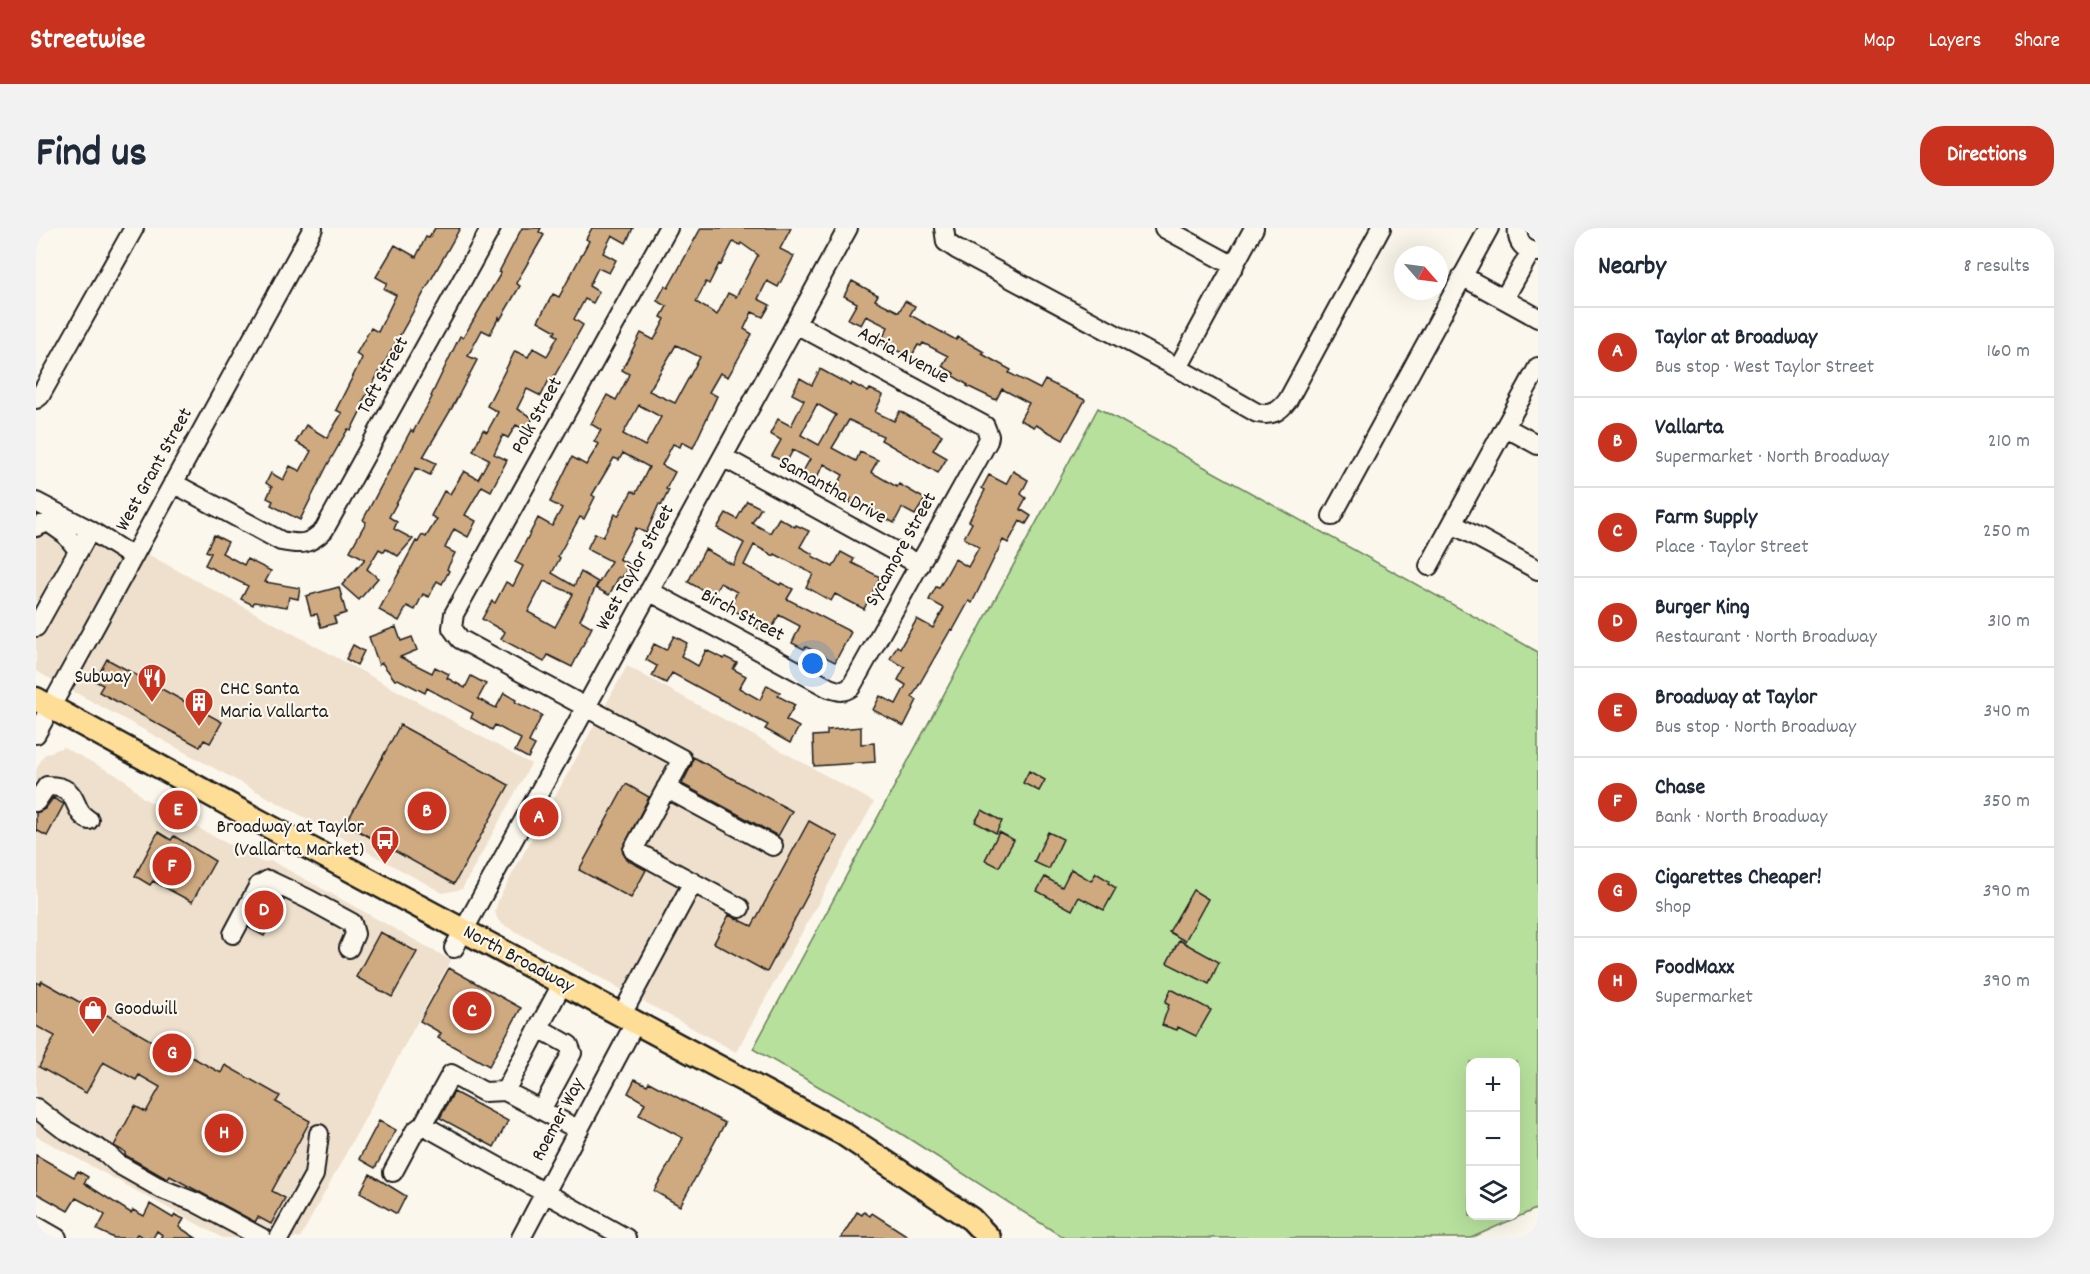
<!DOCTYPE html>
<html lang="en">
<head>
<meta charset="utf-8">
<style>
  :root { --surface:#fff; --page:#f2f2f3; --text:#1f2937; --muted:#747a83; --line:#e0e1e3; --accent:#c8321e }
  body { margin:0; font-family:Dekko,sans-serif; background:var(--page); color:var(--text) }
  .controls { position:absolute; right:18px; bottom:18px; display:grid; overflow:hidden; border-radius:12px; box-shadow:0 6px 24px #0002 }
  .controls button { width:54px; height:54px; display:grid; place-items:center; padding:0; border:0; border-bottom:2px solid var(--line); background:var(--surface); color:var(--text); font:30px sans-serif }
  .compass { position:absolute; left:1358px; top:18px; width:54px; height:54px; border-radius:50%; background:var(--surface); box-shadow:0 6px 24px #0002; rotate:118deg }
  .you { position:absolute; left:777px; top:436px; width:21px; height:21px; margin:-15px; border:4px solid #fff; border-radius:50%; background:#1a73e8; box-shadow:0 0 0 9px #1a73e833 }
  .badge { display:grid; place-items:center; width:39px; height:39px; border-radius:50%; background:var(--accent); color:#fff; font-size:20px; font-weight:700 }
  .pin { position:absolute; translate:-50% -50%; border:3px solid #fff; box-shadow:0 2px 6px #0006 }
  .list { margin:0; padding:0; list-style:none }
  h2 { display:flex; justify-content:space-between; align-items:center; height:78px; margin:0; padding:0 24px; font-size:26px }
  h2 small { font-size:20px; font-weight:400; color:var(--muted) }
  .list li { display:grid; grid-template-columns:39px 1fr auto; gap:18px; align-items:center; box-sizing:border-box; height:90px; padding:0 24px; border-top:2px solid var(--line) }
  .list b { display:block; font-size:22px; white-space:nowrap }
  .list p { margin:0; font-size:20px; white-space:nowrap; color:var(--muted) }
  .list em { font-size:20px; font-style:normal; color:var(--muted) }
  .icon { flex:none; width:33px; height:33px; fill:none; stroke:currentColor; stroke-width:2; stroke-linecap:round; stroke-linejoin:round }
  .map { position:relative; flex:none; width:1502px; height:1010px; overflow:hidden; border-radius:24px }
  header { display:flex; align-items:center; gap:36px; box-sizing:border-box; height:84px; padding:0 30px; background:var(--accent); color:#fff }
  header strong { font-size:28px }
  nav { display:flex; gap:33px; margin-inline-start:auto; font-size:21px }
  .intro { display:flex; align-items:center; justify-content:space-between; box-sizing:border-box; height:144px; padding:0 36px }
  h1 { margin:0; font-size:42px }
  .button { padding:15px 27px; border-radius:24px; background:var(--accent); color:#fff; font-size:21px; font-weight:700 }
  main { display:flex; gap:36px; padding:0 36px }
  aside { flex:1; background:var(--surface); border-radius:24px; box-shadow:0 6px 24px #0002 }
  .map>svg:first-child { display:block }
</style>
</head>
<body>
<header>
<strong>Streetwise</strong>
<nav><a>Map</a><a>Layers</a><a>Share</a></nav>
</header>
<div class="intro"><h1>Find us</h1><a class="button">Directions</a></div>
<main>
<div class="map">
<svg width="1502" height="1010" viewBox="0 0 1502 1010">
  <rect width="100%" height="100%" fill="#fbf7ec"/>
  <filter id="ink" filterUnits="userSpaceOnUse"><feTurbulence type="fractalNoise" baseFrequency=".0167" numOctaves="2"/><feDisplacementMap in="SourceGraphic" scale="12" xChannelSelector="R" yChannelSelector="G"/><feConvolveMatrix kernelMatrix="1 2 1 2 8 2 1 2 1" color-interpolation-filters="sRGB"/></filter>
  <g filter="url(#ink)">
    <path fill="#eee0cc" d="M0,265L495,536L426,661L407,665L0,443Z
      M591,438L838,574L700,824L466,696L462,692L459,684L462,672Z
      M27,519L88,551L107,570L225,634L236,633L415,732L264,1010H187L0,908V542L8,527Z"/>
    <path fill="#b7e09c" stroke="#6a7e5c" stroke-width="1.5" fill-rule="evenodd" d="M1062,180L1502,424V980L1435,1010H1028L864,905L717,821ZM1434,834H1480V988H1434Z"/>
    <path fill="#cfaa81" stroke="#1c1c1c" stroke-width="1.5" fill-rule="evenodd" d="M399,0H424L326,175L328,176L315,202L312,201L291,238L264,292L235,277L237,273L231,270L236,259L230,255L235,245L247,252L254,238L264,243L275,223L260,214L270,197L291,210L306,185L300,182L326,130L320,126L335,100L342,104L360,67L348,61L351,55L340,49L359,17L380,29L390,9L393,10Z
      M486,0H505L503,4L508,7L480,55L484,58L464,92L463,89L454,106L446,102L432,128L441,132L416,180L387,229L400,235L394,247L380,240L353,289L361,294L358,301L377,311L362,328L350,321L348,324L343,321L331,341L342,350L323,372L306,357L329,331L314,323L330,294L327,292L375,202L377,204L396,169L395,168L424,108L427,110L465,45L463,44Z
      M556,0H597L590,15L576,7L567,25L580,32L573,45L562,40L553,58L563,64L557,75L549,71L538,91L547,97L515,154L513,152L505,168L491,161L481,181L497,190L490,202L480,197L472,210L467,207L458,226L471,232L455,263L446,258L429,287L440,293L432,309L418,301L409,320L419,325L411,341L413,343L406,356L401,353L393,369L387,366L379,382L371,378L363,393L343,382L380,313L382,314L386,307L390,309L401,291L395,288L408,263L414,266L428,243L442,251L453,231L437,223L447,202L451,204L462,184L451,178L479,123L492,129L497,120L511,128L522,108L518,106L520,103L502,93L517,66L523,69L553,13L550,11Z
      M665,0H755L744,21L758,28L742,59L731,53L722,71L734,77L727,89L716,84L708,101L716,106L692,149L684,145L673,164L681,168L657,220L646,214L644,219L637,216L626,237L639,244L630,261L633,262L625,278L623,276L610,305L600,300L583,331L593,336L586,350L583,349L573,367L560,360L575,333L551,321L559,305L567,309L579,286L582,288L596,263L600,265L613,239L587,225L583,232L578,230L556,267L559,269L548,291L544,289L522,328L524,330L516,345L538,358L545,344L562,354L544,392L556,399L536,439L512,427L508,434L465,411L469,404L446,391L456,373L459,375L470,354L477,358L487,338L479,334L502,290L516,298L526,280L514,274L536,229L550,237L563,216L558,214L565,202L555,196L571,167L580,172L590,153L593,146L586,142L605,105L618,112L629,91L625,89L631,78L621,73L629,58L632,60ZM697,14L704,17L705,15L722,27L700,69L692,65L681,87L660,74L670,54L673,56L683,36L685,37ZM640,117L664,129L639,175L613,163ZM603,177L625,189L609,218L587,206ZM508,353L537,366L519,399L492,384Z
      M816,53L842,67L839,72L863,84L869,73L879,78L874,87L920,112L922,109L948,124L946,126L975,142L973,145L1004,161L1009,152L1049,172L1027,212L1000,197L998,199L984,192L993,175L966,161L960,172L931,158L932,157L917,148L918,145L906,138L912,128L887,115L885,118L882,117L875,129L844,115L852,99L830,88L825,97L812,91L821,75L808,68Z
      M784,141L815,158L816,155L832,164L834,161L847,167L839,184L858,193L864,183L906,207L897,222L911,230L902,245L845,212L847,208L813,192L796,220L820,233L824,224L842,232L835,244L861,259L863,256L889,271L879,287L866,280L858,295L828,278L826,281L813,274L815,270L799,262L807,247L788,236L778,254L765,247L774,231L757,222L750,235L736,228L745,212L734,206L742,191L755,198L768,172L756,166L764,150L776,157ZM781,176L800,187L783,217L765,207Z
      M977,243L992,252L985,266L990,270L984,281L995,288L990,296L984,293L972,315L967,312L936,375L933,373L917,402L915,401L876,469L881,472L868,498L837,482L844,468L860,476L870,457L862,452L869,439L854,431L861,418L864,420L881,391L897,400L908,380L893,372L900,359L903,360L919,331L932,339L943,319L928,310L936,295L933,293L949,262L946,260L953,247L970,256Z
      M711,273L725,280L716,295L734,305L743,290L759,299L760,297L773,303L764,319L777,326L776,328L797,339L805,324L818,331L816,335L844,349L828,381L799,366L795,373L770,359L777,346L739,326L738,328L718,317L708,337L744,357L745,355L757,361L751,371L815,404L799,434L770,419L768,421L756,415L764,398L743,387L733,406L719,399L722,395L693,380L701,364L684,355L677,368L652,354L669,321L697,337L708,315L681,300L690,285L701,291Z
      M178,307L192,314L186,325L208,337L211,331L235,343L229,354L264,360L262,371L253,369L251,379L218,374L217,377L205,371L212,358L169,337L175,325L170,323Z
      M303,359L310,385L298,389L300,395L285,399L281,386L275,387L270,368Z
      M360,399L365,413L376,409L381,422L364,429L396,445L399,439L413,446L411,450L429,460L435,448L450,456L442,471L460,480L468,465L480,472L479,474L506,487L493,514L499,517L492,530L479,523L485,511L459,497L456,502L435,490L437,485L391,460L389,465L362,451L359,452L346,435L343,437L333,409Z
      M638,408L651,415L645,428L662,438L670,422L688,431L689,429L701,435L697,441L710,448L703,460L724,472L731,457L744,464L742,468L759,477L750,492L763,499L754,515L729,501L732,497L636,445L630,455L616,448L621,438L610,432L618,416L630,422Z
      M317,417L328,423L321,437L310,431Z
      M71,431L186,494L174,515L168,512L164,519L63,464L67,457L59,453Z
      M364,497L473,557L418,656L310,596Z
      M825,499V516L838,515L839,534L778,538L777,508L791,507V502Z
      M657,529L756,583L742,608L646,556L656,536Z
      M993,543L1009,552L1003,563L987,555Z
      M590,556L613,569L586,622L591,632L610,642L595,670L543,642Z
      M17,570L28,576L11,608L0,602V585L9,581Z
      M946,582L966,593L960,605L939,594Z
      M773,593L802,609L731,744L678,715L693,687L716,698Z
      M122,604L135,612L138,608L179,633L156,674L117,653L114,657L99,648Z
      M963,604L978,612L963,639L949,632Z
      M1012,604L1027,611L1013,641L998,634Z
      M1035,641L1055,653L1060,645L1073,653L1072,655L1080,660L1068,682L1043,669L1036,682L1001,663L1009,649L1026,659Z
      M1157,662L1172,671L1149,713L1133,704Z
      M232,665L248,672L228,708L213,700Z
      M344,704L381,724L356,769L320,749Z
      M1143,712L1183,734L1173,756L1131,735Z
      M413,740L485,780L453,838L402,810L405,805L384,793Z
      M6,753L45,775L47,773L119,815L121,810L185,845L189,837L244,868L240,874L274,893L236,963L249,970L235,996L222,989L219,994L134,948L132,951H131L89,927V924L78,918L99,878L110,884L124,859L103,847L100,852L67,834L50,865L3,839L19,808L0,798V754L4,756Z
      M1135,761L1175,782L1160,808L1142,799L1141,802L1126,797L1133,777L1129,775Z
      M599,851L611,857L613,854L689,895L644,978L618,963L647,910L603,887L609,875L592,865Z
      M418,864L472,893L458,919L404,890Z
      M343,893L360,902L339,940L323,931Z
      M0,927L38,949L42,943L52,949L48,955L95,985L97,982L108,988L114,976L137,990L139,987L148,991L143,999L160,1010H124L126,1007L121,1003L117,1010H109L101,1006L98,1010H78L61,1002L69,987L57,979L40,970L32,983L0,965Z
      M334,946L370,968L361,986L324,965Z
      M821,984L826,987L828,984L834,988L836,985L875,1010H805Z"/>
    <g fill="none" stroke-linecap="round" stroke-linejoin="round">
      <g stroke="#1c1c1c" stroke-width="22">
        <path id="minor" d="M632,0L418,386L416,400L424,411L646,531L597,622L704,680
          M908,0L910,14L920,21L1142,140L1221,185C1236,188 1243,184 1252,172L1345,0
          M1128,0L1198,38
          M1482,0C1480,14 1488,23 1502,24
          M1426,48L1502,90
          M1468,71L1495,23
          M1142,140L1218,0
          M0,171L4,168L98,0
          M1469,199L1502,217
          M687,229L884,337
          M137,255L245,313C266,317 273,317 288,302L455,0
          M0,274L54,302L97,329
          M1296,288L1453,0
          M1417,296L1502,342
          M0,299L12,294L29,306L42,322
          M1393,338L1502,139
          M613,363L793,460C802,463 807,465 815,459L952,213L953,208L949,198L760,96
          M0,399L54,302
          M0,506L277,0
          M630,560L737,618
          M0,574L11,558C47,558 33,582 53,592
          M197,706L223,657L232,652L272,671L316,695L319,706L313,720
          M418,720L812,0
          M585,788L657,654
          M503,800L533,817L536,825L505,882
          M469,863L526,756
          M0,880L26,900L70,925L82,936L126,961L159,974L226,1010
          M387,897L590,1010
          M357,944L379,903L387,897L415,846L448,864L469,863L543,902
          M0,998L21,1010
          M243,1010L278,947L283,906
          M485,1010L599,795"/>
      </g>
      <g stroke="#1c1c1c" stroke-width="27">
        <path id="major" d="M0,471L223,593L806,905L935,991L953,1010"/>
      </g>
      <use href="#minor" stroke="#fbf7ec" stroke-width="18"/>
      <use href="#major" stroke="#fedd96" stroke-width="22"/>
    </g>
  </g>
  <defs>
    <g id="restaurant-pin" transform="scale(1.5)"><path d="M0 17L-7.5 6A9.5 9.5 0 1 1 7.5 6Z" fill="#c8321e" stroke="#fbf7ec"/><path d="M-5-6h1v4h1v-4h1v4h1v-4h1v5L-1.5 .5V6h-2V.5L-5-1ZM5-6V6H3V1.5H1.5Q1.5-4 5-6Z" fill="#fff"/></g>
    <g id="building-pin" transform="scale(1.5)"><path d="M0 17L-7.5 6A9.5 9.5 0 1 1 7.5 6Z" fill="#c8321e" stroke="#fbf7ec"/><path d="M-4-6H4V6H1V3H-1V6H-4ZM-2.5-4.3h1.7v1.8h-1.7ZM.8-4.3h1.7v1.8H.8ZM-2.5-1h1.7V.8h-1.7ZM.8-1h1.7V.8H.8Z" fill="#fff"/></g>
    <g id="bus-pin" transform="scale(1.5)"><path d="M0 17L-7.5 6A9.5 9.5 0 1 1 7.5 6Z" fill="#c8321e" stroke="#fbf7ec"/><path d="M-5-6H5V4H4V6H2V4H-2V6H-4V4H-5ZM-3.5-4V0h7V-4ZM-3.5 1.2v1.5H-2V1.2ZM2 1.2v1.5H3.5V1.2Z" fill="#fff"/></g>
    <g id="shop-pin" transform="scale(1.5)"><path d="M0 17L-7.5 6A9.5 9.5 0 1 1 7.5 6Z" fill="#c8321e" stroke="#fbf7ec"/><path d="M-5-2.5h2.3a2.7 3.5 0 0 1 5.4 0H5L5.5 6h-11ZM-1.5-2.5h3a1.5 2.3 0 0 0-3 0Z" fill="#fff"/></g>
  </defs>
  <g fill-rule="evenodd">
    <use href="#restaurant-pin" x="116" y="450"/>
    <use href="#building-pin" x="163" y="474"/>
    <use href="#bus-pin" x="349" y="612"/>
    <use href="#shop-pin" x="57" y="782"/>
  </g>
  <g text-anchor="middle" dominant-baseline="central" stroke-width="4.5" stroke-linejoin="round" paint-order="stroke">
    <g font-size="20" fill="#1c1c1c" stroke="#fbf7ec">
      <text transform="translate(867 128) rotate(28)">Adria Avenue</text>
      <text transform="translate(348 148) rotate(-61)">Taft Street</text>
      <text transform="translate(502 188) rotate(-61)">Polk Street</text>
      <text transform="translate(119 242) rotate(-61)">West Grant Street</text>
      <text transform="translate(796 263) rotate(29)">Samantha Drive</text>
      <text transform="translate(866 322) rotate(-61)">Sycamore Street</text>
      <text transform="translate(600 340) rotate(-61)">West Taylor Street</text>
      <text transform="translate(706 388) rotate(28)">Birch Street</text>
      <text transform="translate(482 732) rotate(28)">North Broadway</text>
      <text transform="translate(523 892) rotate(-62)">Roemer Way</text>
    </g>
    <g font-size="20" fill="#1c1c1c" stroke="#fbf7ec" text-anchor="end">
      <text x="95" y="450">Subway</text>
      <text x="184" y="462" text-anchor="start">CHC Santa<tspan x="184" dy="23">Maria Vallarta</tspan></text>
      <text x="328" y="600">Broadway at Taylor<tspan x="328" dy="23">(Vallarta Market)</tspan></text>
      <text x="78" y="782" text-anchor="start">Goodwill</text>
    </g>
  </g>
</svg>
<div class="controls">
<button>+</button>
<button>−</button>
<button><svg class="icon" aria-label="layers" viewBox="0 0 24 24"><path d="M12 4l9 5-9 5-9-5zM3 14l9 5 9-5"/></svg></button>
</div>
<svg class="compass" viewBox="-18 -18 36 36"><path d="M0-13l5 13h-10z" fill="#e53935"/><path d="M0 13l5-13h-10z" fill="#747a83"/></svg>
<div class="you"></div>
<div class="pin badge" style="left:503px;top:589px">A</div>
<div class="pin badge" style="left:391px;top:583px">B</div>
<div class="pin badge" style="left:436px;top:783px">C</div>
<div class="pin badge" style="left:228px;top:682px">D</div>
<div class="pin badge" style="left:142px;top:582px">E</div>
<div class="pin badge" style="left:136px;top:638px">F</div>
<div class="pin badge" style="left:136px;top:825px">G</div>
<div class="pin badge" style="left:188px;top:905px">H</div>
</div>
<aside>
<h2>Nearby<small>8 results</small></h2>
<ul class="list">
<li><span class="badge">A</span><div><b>Taylor at Broadway</b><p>Bus stop · West Taylor Street</p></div><em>160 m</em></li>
<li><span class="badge">B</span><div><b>Vallarta</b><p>Supermarket · North Broadway</p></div><em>210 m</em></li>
<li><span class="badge">C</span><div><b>Farm Supply</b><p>Place · Taylor Street</p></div><em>250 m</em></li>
<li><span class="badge">D</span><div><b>Burger King</b><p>Restaurant · North Broadway</p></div><em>310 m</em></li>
<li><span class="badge">E</span><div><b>Broadway at Taylor</b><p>Bus stop · North Broadway</p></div><em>340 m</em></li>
<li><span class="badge">F</span><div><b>Chase</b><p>Bank · North Broadway</p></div><em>350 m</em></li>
<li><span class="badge">G</span><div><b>Cigarettes Cheaper!</b><p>Shop</p></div><em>390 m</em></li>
<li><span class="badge">H</span><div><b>FoodMaxx</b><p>Supermarket</p></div><em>390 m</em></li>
</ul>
</aside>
</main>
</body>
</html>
